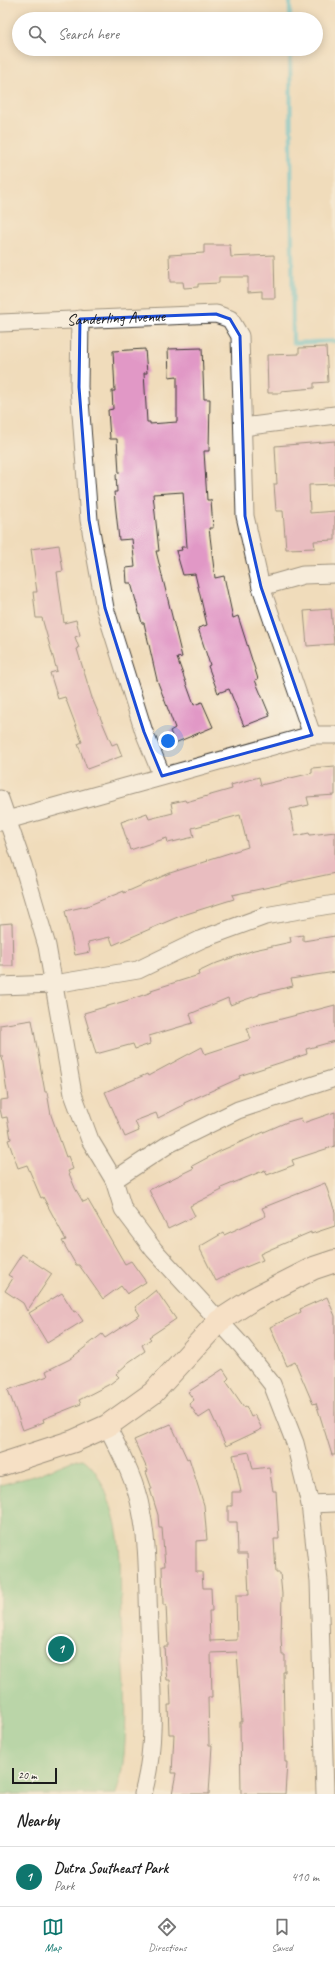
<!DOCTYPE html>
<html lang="en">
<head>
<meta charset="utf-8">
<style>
  :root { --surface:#fff; --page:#f6f6f6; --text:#222; --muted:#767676; --line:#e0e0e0; --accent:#0f766e }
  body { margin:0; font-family:Caveat,sans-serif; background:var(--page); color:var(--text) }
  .scale { position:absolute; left:12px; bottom:10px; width:45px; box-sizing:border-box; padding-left:4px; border:2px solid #1c1c1c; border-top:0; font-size:11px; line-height:14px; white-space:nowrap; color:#1c1c1c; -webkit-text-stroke:3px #fbf7ec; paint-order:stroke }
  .you { position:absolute; left:168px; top:741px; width:14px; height:14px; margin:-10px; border:3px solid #fff; border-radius:50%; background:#1a73e8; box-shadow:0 0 0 6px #1a73e833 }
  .badge { display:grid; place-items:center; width:26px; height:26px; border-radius:50%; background:var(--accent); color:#fff; font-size:13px; font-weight:700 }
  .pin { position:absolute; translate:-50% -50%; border:2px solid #fff; box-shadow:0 1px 4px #0006 }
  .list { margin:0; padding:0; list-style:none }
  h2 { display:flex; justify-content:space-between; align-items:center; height:52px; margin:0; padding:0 16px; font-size:17px }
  h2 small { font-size:13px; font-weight:400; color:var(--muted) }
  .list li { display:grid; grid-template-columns:26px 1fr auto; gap:12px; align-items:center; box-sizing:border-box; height:60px; padding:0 16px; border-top:1px solid var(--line) }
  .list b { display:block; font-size:15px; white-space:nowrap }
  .list p { margin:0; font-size:13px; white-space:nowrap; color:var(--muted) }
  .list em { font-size:13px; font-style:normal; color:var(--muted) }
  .icon { flex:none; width:22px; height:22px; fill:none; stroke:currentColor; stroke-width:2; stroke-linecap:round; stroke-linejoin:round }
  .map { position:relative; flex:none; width:335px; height:1794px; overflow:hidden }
  .search { position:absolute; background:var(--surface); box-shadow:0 2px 10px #0003; left:12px; right:12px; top:12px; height:44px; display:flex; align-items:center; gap:10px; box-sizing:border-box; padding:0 14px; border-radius:22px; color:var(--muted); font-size:15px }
  .sheet { height:112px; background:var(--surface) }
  nav { display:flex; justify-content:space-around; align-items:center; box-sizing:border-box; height:56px; border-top:1px solid var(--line); background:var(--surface); font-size:11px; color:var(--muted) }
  nav a { display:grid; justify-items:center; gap:2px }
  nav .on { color:var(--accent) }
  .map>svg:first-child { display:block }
</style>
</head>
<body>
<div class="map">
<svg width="335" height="1794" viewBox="0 0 335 1794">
  <rect width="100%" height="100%" fill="#fbf7ec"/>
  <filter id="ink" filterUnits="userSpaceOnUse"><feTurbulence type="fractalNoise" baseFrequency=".025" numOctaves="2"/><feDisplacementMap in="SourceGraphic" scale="8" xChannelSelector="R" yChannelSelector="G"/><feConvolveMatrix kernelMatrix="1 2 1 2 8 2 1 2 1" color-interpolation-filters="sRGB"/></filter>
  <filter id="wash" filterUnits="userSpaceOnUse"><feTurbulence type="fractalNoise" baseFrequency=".012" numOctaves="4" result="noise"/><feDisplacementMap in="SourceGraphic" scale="16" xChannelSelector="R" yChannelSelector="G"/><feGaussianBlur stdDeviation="0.9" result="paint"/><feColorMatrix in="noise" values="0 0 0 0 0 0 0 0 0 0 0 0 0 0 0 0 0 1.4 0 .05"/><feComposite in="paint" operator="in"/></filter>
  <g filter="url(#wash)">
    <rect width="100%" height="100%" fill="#f0dcbb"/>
    <path fill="#78cd91" stroke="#4a7456" d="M83,1459C100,1469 112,1506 116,1525C122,1554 120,1586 121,1616C123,1669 133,1745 116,1794H0V1485L37,1475L74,1460Z"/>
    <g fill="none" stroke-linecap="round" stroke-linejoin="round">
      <path stroke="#56c1d1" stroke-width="4.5" d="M290,0V19
        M290,49L293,343L335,341"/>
    </g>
    <g id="blocks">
      <path fill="#e198c6" d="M204,245H230L231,257L274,255L275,298H262V291L248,292V277H219V283L198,284V287L184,288L183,282H170L169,255L204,253Z
        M326,347L328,382L314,383V388L281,391V393H268L267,355L299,354V348Z
        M202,348L204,399H210L209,451H204L207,500H211L213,528H209L215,578L224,576L233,618L238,616L258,679L255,680L270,716L244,726L229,689L218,693L208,666L210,665L198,628L207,625L195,574L183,575L176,551L182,550L181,547H187L183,492L153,494L159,551H156L182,657L177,658L194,705L202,702L213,727L175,743L170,731L175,728L157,680L144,623H142L131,583H127L126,568L135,567L132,539L119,540L114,492H117L116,474L119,473L117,439H110L108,410L113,409L112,391H115L113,351L145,349L147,373H144L147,422H150V424L177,422V376L169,377L168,349Z
        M335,441V484L309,485L310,513L335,511V540L314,541L315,548L286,549L283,511H276L274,484H277L275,446Z
        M59,545L63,571L57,572L64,623L76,620L80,635L75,637L79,648L77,649L92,698L112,745L117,743L122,756L87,769L78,744L82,742L65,697L58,699L50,673L57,671L42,618H36L33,592H37L31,549Z
        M331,609L334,644L307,646L304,611Z
        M335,766V795L307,797L309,805L290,809L295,836L309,833L310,835L335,832V873L232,895L234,899L180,916L113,945L110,937L88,942L90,952L75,955L65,911L87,906L124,891V893L170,873L208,861L207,860L248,847L240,815L192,828L194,837L168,843L167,838L130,850L121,822L147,813L149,819L173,813L171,803L185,800L186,802L232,789L231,785L259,777L261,785L312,773V768Z
        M12,923L13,966H0V924Z
        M303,935V941L335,936V972L291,979L293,986L259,994V995L230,1005L228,998L190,1014L193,1023L149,1036L150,1044L135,1049L133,1044L96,1054L84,1013L132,999L152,992L151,990L199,975L198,972L217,963L254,950L291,942L290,937Z
        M335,1005V1041L306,1049L307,1054L239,1076L240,1078L184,1103V1105L158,1118L156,1113L135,1121L139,1131L125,1137L105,1092L147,1074L148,1076L202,1047L205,1054L251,1039L247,1028Z
        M32,1020L45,1092H47L51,1115L66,1157L68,1156L73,1169L68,1171L75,1188L83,1202L88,1200L125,1264L131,1261L146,1282L127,1294L121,1286L103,1299L79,1265H76L62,1241L66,1240L43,1197L41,1198L27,1165L18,1168L8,1140L11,1139L7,1117L2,1118L0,1109V1100L8,1099L2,1056H0V1025Z
        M335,1112V1146L292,1160L294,1165L267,1175L265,1170L221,1188L222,1190L190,1206L195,1216L168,1229L149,1190L194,1168L192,1166L220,1151L287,1122L301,1118L303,1123Z
        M325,1183L335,1212V1226L311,1234V1232L271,1249L260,1254L263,1260L246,1267V1266L216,1281L199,1247L223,1233L224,1235L266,1216L262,1208Z
        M22,1254L52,1274L27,1311L23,1303L5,1291L13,1278L8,1275Z
        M156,1290L176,1319L149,1337L151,1339L142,1345L145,1351L126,1364V1365L116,1374L119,1377L110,1384L79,1400L81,1404L43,1419L44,1422L23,1430L8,1390L48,1376L46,1371L70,1359L102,1334L105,1338L140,1315L135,1307Z
        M62,1293L74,1312L76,1311L83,1321L47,1343L29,1313Z
        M327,1297L335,1316V1455H332L316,1403L313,1404L295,1362L287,1366L270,1327L301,1312L300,1309Z
        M223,1369L229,1378L226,1381L244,1407L246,1406L251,1417L255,1415L262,1429L226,1446L210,1411L199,1418L189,1404L194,1400L188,1392Z
        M171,1424L187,1459L189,1458L204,1505L207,1540L196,1541V1572H202L203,1588H211L212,1611H209L210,1641L237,1640L236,1595H249L247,1554H238L237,1522H228V1506H232V1492H241L233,1455L249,1452L253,1469L269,1467L273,1491H276L279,1539H274L276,1573H280L282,1594L281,1638L282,1655H285V1672H283L285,1762H287L285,1794H241L240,1722H242L237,1652L211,1653L212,1697H208L209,1745H212L209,1794H172L176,1773H172L174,1734H169L168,1705H171L170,1680H167L165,1662L164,1646H168L166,1605H163L162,1566H165L162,1528H159L158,1515L150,1489H152L146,1472L148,1471L134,1440Z"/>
    </g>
  </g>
  <g filter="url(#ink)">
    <use href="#blocks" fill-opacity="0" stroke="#3c3934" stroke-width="1"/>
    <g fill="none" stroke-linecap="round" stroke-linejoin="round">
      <g stroke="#3c3934" stroke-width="19">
        <g id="street">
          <path d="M80,319L79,387L89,520L105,608L144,732L162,776"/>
          <path id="s1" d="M0,323L216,314L230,319L240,336L245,516L261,587L312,735"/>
          <path d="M243,427L335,415"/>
          <path d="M261,587L303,575L335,574"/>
          <path d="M0,799L23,865L47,946L73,1094L90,1140L114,1180L123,1209L154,1250L242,1346L272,1384L295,1443L310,1504L319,1581L325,1794"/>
          <path d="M0,822L312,735H335"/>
          <path d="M0,986L54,984L138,970L202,939L265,916L335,904"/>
          <path d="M114,1180L169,1144L238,1110L335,1078"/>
          <path d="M107,1426C120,1452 136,1481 141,1510C149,1548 147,1587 149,1625C151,1681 158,1739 143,1794"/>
          <path d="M310,1504L335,1503"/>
        </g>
      </g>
      <g stroke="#3c3934" stroke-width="24">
        <path id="secondary" d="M0,1465L74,1441L107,1426L153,1393L219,1321L253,1299L314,1268L335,1261"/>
      </g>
      <use href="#street" stroke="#fff" stroke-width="17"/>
      <use href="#secondary" stroke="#fde4d1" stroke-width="22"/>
    </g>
  </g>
  <path d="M0 0H335V1794H0ZM216,314L230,319L240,336L245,516L261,587L312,735L162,776L144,732L105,608L89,520L79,387L80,319Z" fill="#f0dcbb" fill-opacity=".55" fill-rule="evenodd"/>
  <path fill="none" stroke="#1d4ed8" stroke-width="3" stroke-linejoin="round" d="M216,314L230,319L240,336L245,516L261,587L312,735L162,776L144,732L105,608L89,520L79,387L80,319Z"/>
  <g text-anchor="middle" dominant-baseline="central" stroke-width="3" stroke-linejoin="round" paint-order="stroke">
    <g font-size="16" fill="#1c1c1c" stroke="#fbf7ec">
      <text stroke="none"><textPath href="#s1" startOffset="116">Sanderling Avenue</textPath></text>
    </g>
  </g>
</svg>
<div class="scale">20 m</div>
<div class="you"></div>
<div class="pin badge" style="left:61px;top:1649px">1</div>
<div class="search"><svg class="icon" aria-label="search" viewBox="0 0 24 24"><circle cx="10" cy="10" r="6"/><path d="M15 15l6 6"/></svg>Search here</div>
</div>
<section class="sheet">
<h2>Nearby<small></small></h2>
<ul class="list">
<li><span class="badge">1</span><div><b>Dutra Southeast Park</b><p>Park</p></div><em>410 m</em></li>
</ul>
</section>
<nav>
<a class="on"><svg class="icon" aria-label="map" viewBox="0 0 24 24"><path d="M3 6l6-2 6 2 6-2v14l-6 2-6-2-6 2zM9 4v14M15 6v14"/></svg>Map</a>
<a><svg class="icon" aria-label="directions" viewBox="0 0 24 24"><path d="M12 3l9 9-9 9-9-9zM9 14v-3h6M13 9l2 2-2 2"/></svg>Directions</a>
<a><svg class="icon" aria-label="saved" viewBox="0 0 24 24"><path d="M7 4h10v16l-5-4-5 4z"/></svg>Saved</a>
</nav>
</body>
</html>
